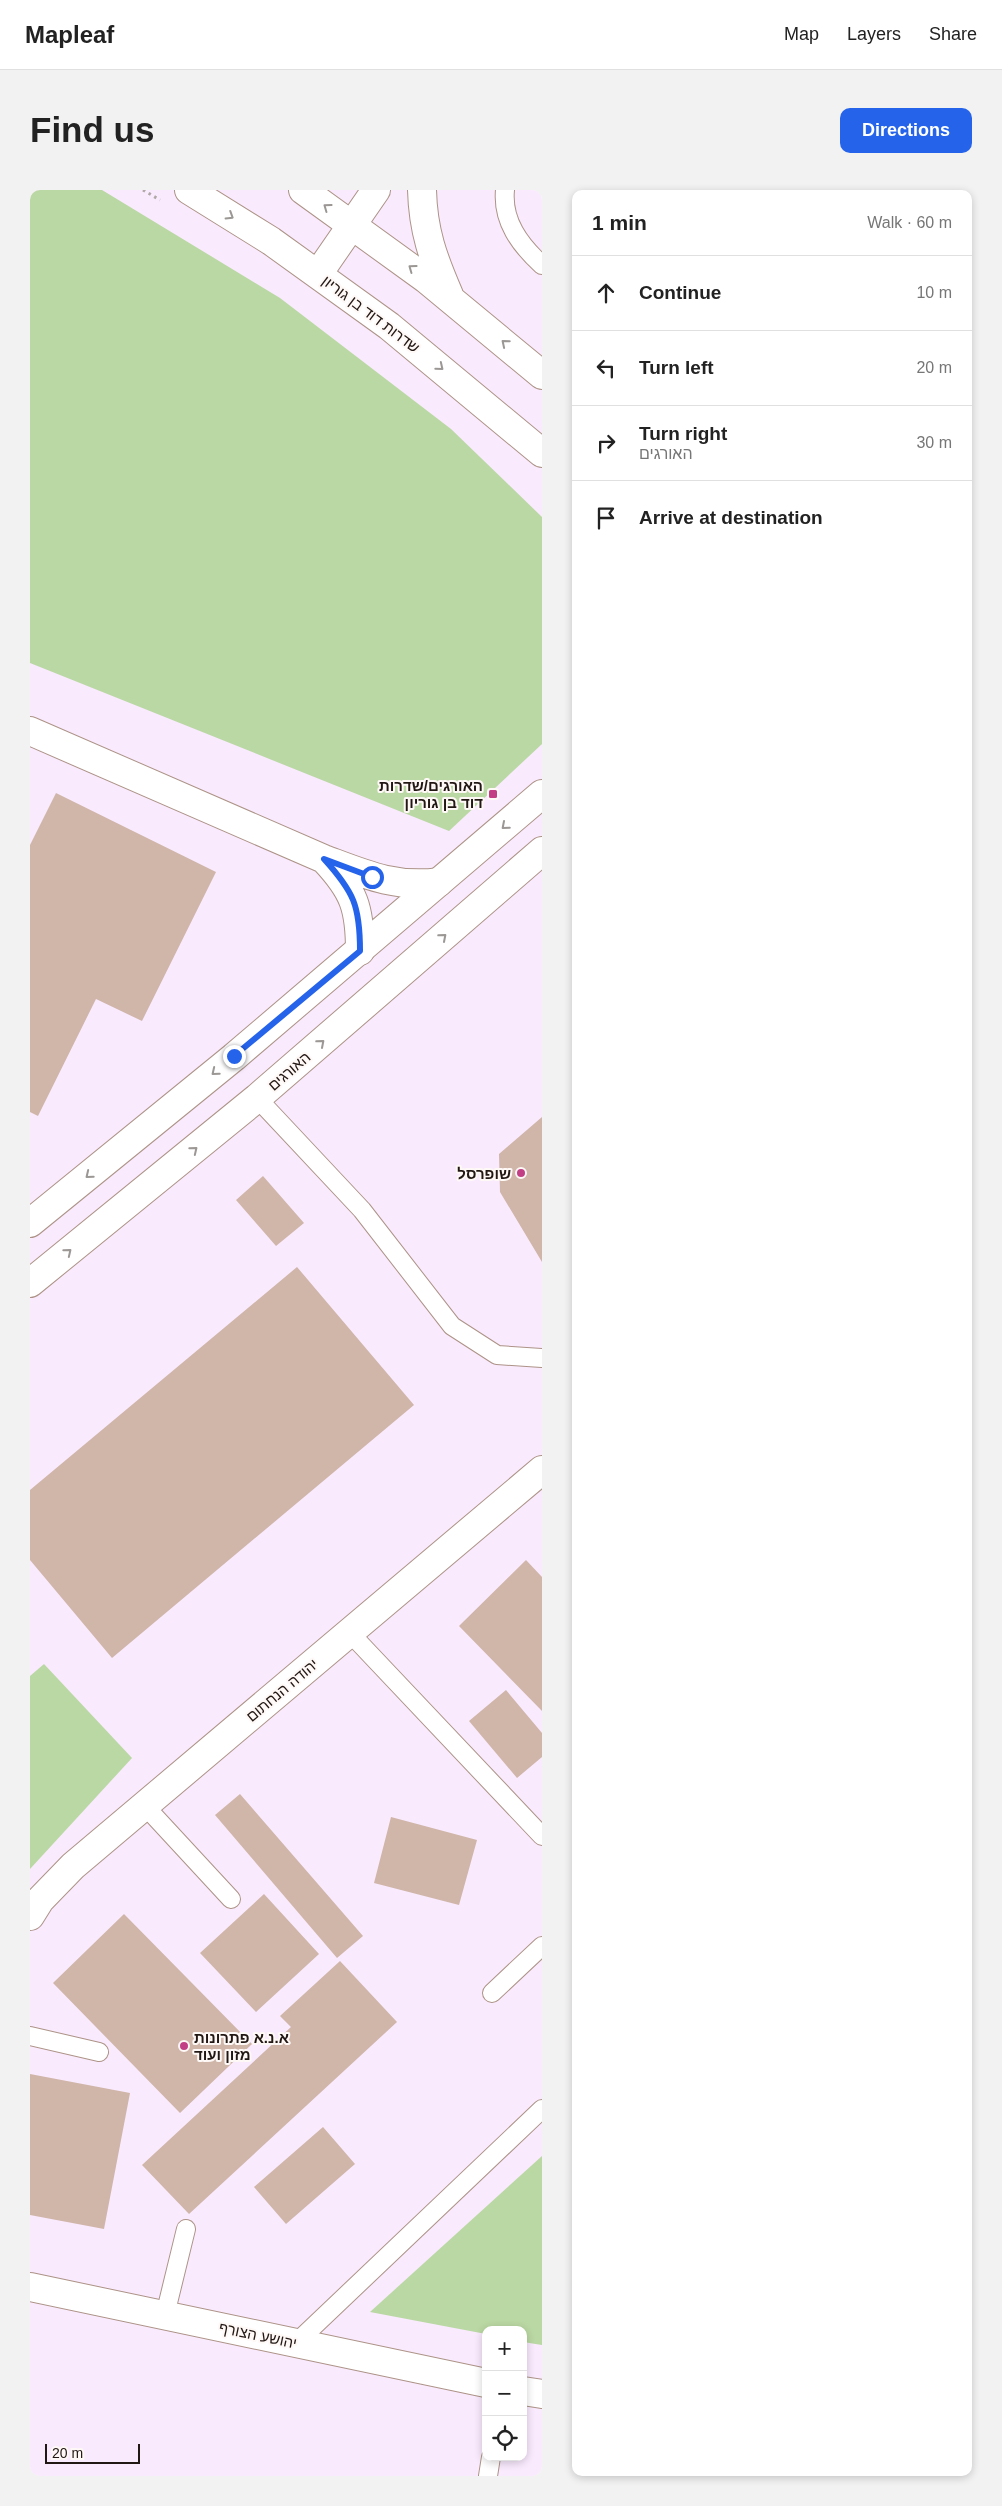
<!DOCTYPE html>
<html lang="en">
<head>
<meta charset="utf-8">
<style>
  :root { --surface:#fff; --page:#f2f2f2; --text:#222; --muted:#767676; --line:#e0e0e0; --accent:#2563eb }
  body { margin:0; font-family:Helvetica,"Noto Sans Hebrew",sans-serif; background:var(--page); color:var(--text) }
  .controls { position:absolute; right:15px; bottom:15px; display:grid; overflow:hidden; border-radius:10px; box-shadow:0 2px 8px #0003 }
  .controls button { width:45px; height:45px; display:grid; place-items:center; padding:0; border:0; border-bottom:1px solid var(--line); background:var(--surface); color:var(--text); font:25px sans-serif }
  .scale { position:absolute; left:15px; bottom:12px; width:95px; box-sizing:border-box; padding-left:5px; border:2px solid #211713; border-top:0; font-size:14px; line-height:18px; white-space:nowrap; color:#211713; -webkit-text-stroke:4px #fef8f6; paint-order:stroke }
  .stop { position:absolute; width:15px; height:15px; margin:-11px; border:4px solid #2563eb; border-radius:50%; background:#fff }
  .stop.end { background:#2563eb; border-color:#fff; box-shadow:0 1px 5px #0008 }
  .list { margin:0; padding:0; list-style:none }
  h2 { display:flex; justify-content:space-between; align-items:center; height:65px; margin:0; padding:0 20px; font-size:21px }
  h2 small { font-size:16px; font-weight:400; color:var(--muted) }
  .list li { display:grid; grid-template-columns:32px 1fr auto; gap:15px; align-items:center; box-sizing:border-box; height:75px; padding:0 20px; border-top:1px solid var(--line) }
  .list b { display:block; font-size:19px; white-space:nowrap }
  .list p { margin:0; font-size:16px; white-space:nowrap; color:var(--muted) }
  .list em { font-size:16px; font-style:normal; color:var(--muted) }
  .icon { flex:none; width:28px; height:28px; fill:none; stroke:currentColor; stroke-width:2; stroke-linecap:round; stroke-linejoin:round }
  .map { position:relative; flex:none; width:512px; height:2286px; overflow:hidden; border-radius:10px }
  header { display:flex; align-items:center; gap:30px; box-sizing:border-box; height:70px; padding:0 25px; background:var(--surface); border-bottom:1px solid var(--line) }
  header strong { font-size:24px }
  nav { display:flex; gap:28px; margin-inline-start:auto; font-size:18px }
  .intro { display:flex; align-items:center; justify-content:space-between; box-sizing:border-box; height:120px; padding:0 30px }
  h1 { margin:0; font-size:35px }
  .button { padding:12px 22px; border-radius:10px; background:var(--accent); color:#fff; font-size:18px; font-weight:700 }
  main { display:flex; gap:30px; padding:0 30px }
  aside { flex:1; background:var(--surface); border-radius:10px; box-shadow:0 2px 8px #0003 }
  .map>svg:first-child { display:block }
</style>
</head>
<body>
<header>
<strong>Mapleaf</strong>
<nav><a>Map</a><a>Layers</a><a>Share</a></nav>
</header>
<div class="intro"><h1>Find us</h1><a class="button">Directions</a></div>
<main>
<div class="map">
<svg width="512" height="2286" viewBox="0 0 512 2286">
  <rect width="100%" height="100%" fill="#fef8f6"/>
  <path fill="#f9eafd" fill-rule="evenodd" d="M0,0H512V2286H0ZM456,2140H493V2267H456Z"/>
  <path fill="#bad8a3" d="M0,0H72L250,108L421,239L512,327V554L419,641L0,473Z
    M14,1474L102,1568L0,1679V1486Z
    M512,1966V2155L493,2152V2140H456V2144L340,2122Z"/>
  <path fill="#d0b5a9" d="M26,603L186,682L112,831L66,809L8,926L0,922V655Z
    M512,927V1072L470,1002L469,964Z
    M233,986L274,1033L246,1056L206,1010Z
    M267,1077L384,1215L82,1468L0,1370V1300Z
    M496,1370L512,1387V1521L429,1436Z
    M476,1500L512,1543V1567L487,1588L439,1531Z
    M210,1604L333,1746L307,1768L185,1625Z
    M361,1627L447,1650L429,1715L344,1693Z
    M234,1704L289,1764L226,1822L170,1763Z
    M94,1724L222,1854L150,1923L23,1793Z
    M310,1771L367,1832L159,2024L112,1975L261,1837L250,1826Z
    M0,1884L100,1903L74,2039L0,2025Z
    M293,1937L325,1974L256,2034L224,1997Z"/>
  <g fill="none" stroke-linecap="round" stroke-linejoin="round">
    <g stroke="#ad9387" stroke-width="20">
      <path id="service" d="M475,0C472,31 490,55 512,75
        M227,908L332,1020L422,1136L467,1165L512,1168
        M320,1443L512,1646
        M115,1616L201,1709
        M462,1803L512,1756
        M0,1846L69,1862
        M135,2125L156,2039
        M266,2153L512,1919
        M458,2286L461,2267"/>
    </g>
    <g stroke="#ad9387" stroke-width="30">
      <path id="minor" d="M0,541L294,669C334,684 365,698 409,692
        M295,670C324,701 330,718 330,761
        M0,1726L10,1710L43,1676L512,1280
        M0,2097L456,2193
        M493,2201L512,2204"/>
    </g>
    <g stroke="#ad9387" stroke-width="30">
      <path id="tertiary" d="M288,84L346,0
        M0,1033L204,867L512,604
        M0,1093L227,908L512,661"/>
    </g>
    <g stroke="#ad9387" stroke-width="30">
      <path id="secondary" d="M159,0L241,51L359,136L512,263
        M273,0L396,89L512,185
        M392,0C393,41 403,68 419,105"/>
    </g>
    <path stroke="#b0a8a6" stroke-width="3" stroke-dasharray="2.5 4" stroke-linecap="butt" d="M113,0L130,10"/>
    <use href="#service" stroke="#fff" stroke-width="18"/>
    <use href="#minor" stroke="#fff" stroke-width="28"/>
    <use href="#tertiary" stroke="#fff" stroke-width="28"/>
    <use href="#secondary" stroke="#fff" stroke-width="28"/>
  </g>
  <defs><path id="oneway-chevron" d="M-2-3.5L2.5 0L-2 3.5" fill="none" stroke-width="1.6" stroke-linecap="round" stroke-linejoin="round" transform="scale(1.25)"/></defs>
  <g stroke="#9b9795">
    <use href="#oneway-chevron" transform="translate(297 17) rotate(-144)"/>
    <use href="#oneway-chevron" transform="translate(200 26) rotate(32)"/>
    <use href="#oneway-chevron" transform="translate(382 78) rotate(-144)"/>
    <use href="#oneway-chevron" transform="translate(475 153) rotate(-140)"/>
    <use href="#oneway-chevron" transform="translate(410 177) rotate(39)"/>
    <use href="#oneway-chevron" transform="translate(475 636) rotate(139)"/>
    <use href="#oneway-chevron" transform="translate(413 747) rotate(-41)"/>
    <use href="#oneway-chevron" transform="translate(291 853) rotate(-41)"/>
    <use href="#oneway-chevron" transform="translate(185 882) rotate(141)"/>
    <use href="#oneway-chevron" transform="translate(164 960) rotate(-39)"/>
    <use href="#oneway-chevron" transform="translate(59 985) rotate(141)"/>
    <use href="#oneway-chevron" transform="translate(38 1062) rotate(-39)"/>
  </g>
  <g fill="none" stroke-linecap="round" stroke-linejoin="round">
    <path stroke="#2563eb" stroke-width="6" d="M204,866L330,761C330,716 324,702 294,669L342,687"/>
  </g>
  <g fill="#c23f85" stroke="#fef8f6" stroke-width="2">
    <rect x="458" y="599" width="10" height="10" rx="2.5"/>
    <circle cx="491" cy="983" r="5"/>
    <circle cx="154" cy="1856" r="5"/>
  </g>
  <g text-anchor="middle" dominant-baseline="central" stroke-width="4" stroke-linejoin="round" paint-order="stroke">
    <g font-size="15" fill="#211713" stroke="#fef8f6">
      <text transform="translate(341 124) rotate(37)">שדרות דוד בן גוריון</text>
      <text transform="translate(259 881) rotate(-41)">האורגים</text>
      <text transform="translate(252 1500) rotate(-40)">יהודה הנחתום</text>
      <text transform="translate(228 2145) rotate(12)">יהושע הצורף</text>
    </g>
    <g font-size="15" font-weight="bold" fill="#211713" stroke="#fef8f6" text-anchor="end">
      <text x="453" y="595">האורגים/שדרות<tspan x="453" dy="17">דוד בן גוריון</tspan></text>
      <text x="481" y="983">שופרסל</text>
      <text x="164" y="1847" text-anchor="start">א.נ.א פתרונות<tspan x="164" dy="17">מזון ועוד</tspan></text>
    </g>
  </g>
</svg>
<div class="controls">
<button>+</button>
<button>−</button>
<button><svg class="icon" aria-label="locate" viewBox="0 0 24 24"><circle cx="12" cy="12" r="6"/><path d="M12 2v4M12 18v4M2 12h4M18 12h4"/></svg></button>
</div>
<div class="scale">20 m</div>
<div class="stop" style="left:342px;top:687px"></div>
<div class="stop end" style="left:204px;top:866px"></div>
</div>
<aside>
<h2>1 min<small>Walk · 60 m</small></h2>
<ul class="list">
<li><svg class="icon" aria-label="ahead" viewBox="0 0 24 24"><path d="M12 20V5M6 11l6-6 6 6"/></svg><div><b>Continue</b></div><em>10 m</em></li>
<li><svg class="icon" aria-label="left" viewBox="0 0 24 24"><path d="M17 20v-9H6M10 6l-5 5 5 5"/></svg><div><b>Turn left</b></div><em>20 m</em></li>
<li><svg class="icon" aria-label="right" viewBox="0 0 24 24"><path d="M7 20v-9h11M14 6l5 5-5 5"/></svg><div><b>Turn right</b><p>האורגים</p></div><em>30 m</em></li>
<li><svg class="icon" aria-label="arrive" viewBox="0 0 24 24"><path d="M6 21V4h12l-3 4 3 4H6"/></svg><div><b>Arrive at destination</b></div></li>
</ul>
</aside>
</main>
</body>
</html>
